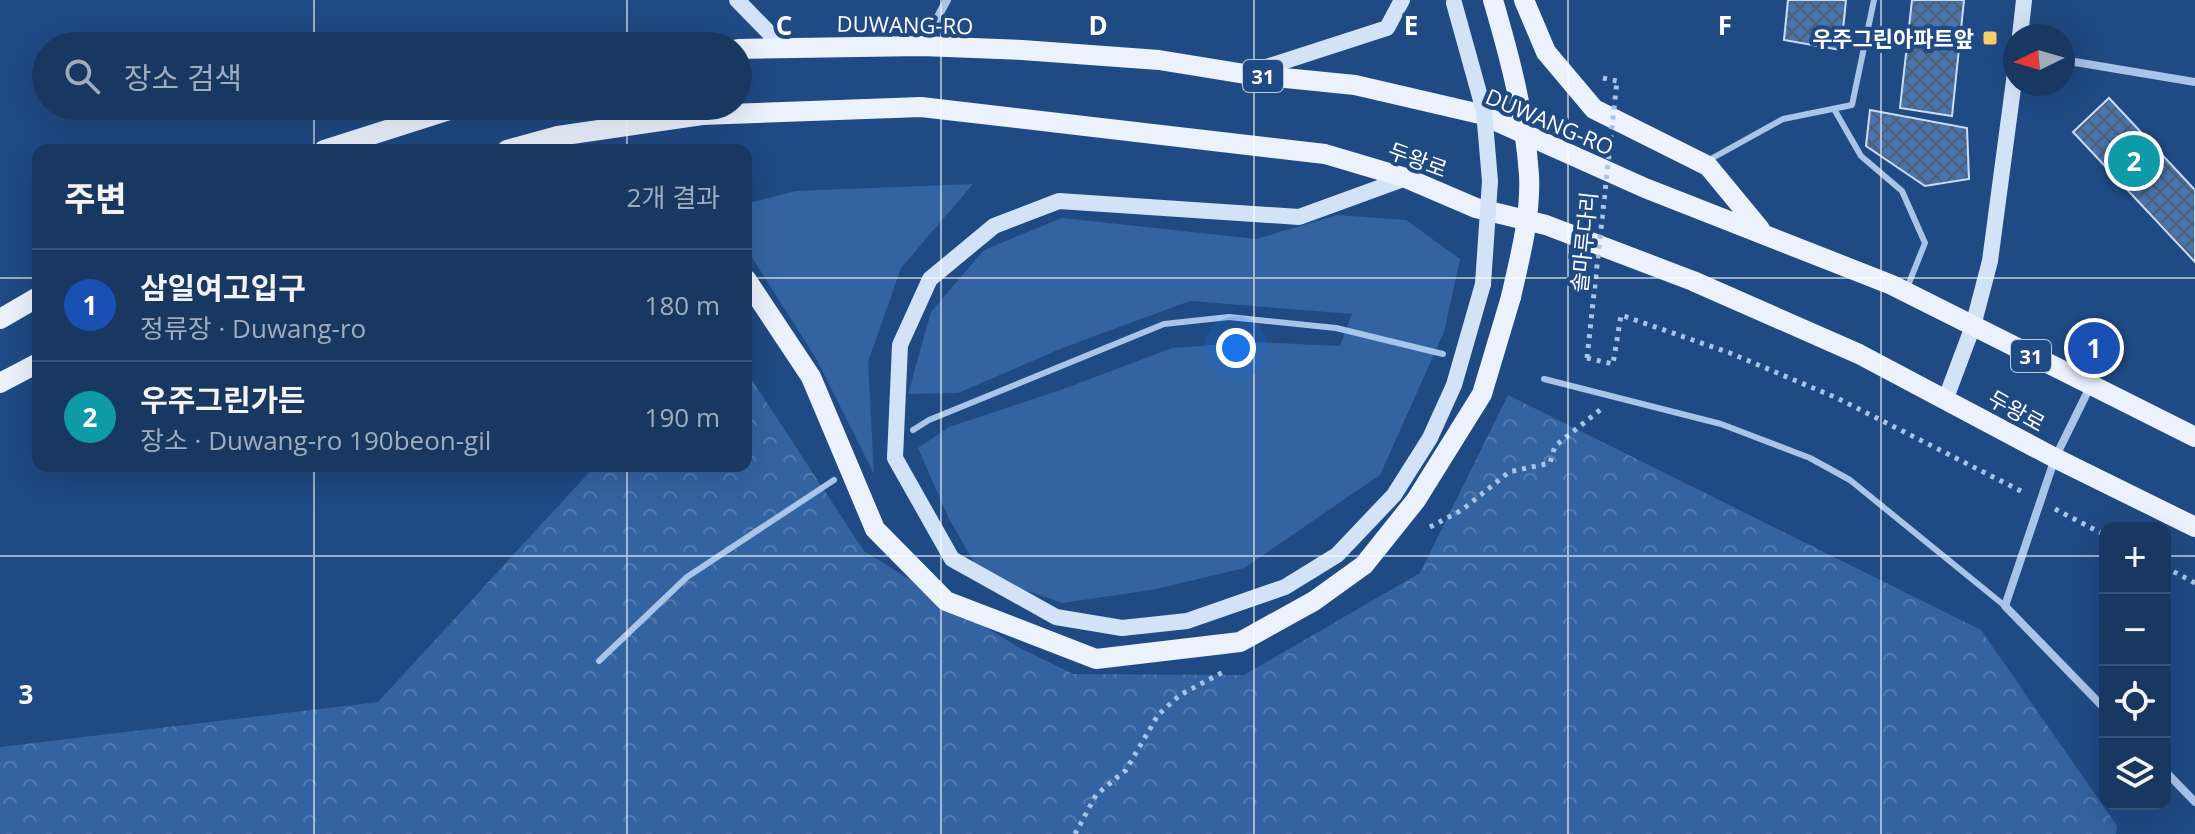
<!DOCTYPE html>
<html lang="ko">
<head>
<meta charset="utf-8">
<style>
  :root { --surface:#183862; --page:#25436b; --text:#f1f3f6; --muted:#9facbe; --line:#365277; --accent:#f6cf69 }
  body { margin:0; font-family:"Open Sans","Noto Sans KR",sans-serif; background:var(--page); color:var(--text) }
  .controls { position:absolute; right:24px; bottom:24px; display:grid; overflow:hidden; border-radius:16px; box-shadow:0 8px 32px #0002 }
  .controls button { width:72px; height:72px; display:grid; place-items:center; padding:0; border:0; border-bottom:2px solid var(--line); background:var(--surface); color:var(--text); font:40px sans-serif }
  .compass { position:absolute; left:2003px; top:24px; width:72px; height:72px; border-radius:50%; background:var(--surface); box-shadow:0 8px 32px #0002; rotate:265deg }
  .you { position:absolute; left:1236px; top:348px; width:28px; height:28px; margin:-20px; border:6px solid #fff; border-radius:50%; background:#1a73e8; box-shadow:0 0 0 12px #1a73e833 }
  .badge { display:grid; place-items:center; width:52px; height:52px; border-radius:50%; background:var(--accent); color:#fff; font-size:26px; font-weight:700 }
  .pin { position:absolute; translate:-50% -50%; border:4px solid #fff; box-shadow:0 2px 8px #0006 }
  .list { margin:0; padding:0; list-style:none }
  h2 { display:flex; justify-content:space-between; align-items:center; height:104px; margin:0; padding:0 32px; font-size:34px }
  h2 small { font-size:26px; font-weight:400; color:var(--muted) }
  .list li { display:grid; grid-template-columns:52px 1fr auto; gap:24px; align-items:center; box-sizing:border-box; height:112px; padding:0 32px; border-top:2px solid var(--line) }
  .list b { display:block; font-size:30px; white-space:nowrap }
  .list p { margin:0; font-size:26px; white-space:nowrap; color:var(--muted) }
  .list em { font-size:26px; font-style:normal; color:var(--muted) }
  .icon { flex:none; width:44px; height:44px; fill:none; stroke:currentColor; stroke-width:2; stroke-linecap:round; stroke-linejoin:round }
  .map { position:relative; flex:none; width:2195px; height:834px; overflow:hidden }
  .search { position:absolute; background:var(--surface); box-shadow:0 8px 32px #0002; left:32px; top:32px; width:720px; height:88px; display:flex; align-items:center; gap:20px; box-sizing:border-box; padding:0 28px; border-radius:44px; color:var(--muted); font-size:30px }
  .panel { position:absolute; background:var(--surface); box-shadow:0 8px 32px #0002; left:32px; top:144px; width:720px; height:328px; border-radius:16px }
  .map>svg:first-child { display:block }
</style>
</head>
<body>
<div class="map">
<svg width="2195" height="834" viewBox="0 0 2195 834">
  <defs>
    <pattern id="forest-crowns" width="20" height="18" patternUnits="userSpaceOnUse" patternTransform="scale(2)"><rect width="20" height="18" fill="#3463a1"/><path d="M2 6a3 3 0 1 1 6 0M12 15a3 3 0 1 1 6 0" fill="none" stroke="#527aaf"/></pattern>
    <pattern id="building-cross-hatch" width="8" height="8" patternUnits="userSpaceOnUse" patternTransform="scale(2)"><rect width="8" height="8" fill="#4973ab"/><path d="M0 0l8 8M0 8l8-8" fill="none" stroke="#4b5e77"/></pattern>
  </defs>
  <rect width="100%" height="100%" fill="#204a83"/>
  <path fill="#3463a1" d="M973,184L901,268L868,362L874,474L817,360L746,248V204L796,191Z
    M1337,215L1406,220L1460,259L1444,332L1380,475L1244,568L1157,589L1063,603L982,576L949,519L918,448L949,427L1061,390L1172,348L1256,342L1340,346L1352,314L1190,301L1065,347L958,393L908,394L931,312L984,250L1062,218L1257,239Z"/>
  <path fill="url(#forest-crowns)" d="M746,371L864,551L1016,646L1073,674L1244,675L1420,573L1508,395L1981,630L2117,826L2116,834H0V747L378,702L595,466H746Z"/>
  <path fill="url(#building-cross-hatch)" stroke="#ccdef7" stroke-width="2" d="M1788,0H1846L1841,50L1784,40Z
    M1912,0H1964L1952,116L1900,108Z
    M2109,98L2195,190V262L2073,132Z
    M1870,110L1967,128L1969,179L1925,186L1866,146Z"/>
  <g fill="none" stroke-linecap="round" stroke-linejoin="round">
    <path stroke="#a8c4e9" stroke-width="5" stroke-dasharray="4 6" stroke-linecap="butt" d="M1603,78L1617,81
      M1587,358L1613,364L1621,315L1730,353L1837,398L2025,493
      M2055,509L2105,535
      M1430,527L1462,510L1509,472L1550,463L1555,446L1600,410
      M2165,567L2195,583
      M1075,834L1096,795L1126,770L1158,715L1180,695L1225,671"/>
    <path stroke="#a8c4e9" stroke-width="6" d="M1834,109L1861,156L1902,191L1925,243L1907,288
      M1709,160L1783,119L1852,105L1874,0
      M1544,379L1721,424L1810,458L1850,480L2005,606
      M913,430L929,420L1164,324L1229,317L1336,328L1443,354
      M599,661L687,577L834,480"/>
    <path stroke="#a8c4e9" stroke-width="8" d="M922,46L947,0
      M2063,60L2195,82
      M2090,387L2055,458L2005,606L2105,709
      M2165,771L2195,802"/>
    <path stroke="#d2e2f7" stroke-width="16" d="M737,0L783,47
      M2020,36L2024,0
      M1251,72L1387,28L1402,0
      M1406,178L1299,217L1059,201L994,226L930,279L900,345L895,458L952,559L1056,617L1122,628L1187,621L1285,587L1337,555L1394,495L1430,438L1454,385L1483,284
      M1946,398L1973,326L1990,261L2015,73"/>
    <path stroke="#ebf2fe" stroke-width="20" d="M1524,0L1546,52L1594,109L1708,166L1760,229
      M738,49L922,46L1022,50L1159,60L1245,74L1355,85L1480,114L1645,188L1892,285L2195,437
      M324,150L462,106
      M507,150L558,136L702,115L921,107L1325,154L1406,178L1476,208L1546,225L1693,281L1859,354L2055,458L2195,527
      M746,279L811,377L875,529L946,601L1096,659L1240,642L1314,601L1364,565L1416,500L1482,394L1511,297
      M0,319L38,297
      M0,383L38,363"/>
    <path stroke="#a8c4e9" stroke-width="5" stroke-dasharray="4 6" stroke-linecap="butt" d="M1587,358L1617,81"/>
    <path stroke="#d2e2f7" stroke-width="16" d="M1454,3L1484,111L1490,181L1483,284"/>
    <path stroke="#ebf2fe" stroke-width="20" d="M1493,0C1510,58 1525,115 1529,175C1531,216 1520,257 1511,297"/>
  </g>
  <path fill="none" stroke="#fff" stroke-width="2" stroke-opacity="0.55" d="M314,0V46M627,0V46M941,0V834M1254,0V834M1568,0V834M1881,0V834M314,106V150M627,106V150M0,278H38M746,278H2195M314,466V834M627,466V834M0,556H2105M2165,556H2195"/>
  <rect fill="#f6cf69" stroke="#204a83" stroke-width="3" x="1982" y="30" width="16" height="16" rx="4"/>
  <g text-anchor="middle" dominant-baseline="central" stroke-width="8" stroke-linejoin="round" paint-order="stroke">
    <g fill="#204a83" stroke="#bcc9da" stroke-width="2">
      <rect x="1243" y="60" width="40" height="32" rx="6"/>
      <rect x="2011" y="340" width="40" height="32" rx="6"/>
    </g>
    <g font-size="20" font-weight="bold" fill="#fff">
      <text x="1263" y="76">31</text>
      <text x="2031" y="356">31</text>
    </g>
    <g font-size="22" fill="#fff" stroke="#204a83">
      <text transform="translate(905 24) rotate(1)">DUWANG-RO</text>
      <text transform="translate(1550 121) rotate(23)">DUWANG-RO</text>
      <text transform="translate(1418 159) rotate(20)">두왕로</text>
      <text transform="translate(1583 242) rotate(-84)">솔마루다리</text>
      <text transform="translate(2017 410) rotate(29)">두왕로</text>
    </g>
    <g font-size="22" font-weight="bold" fill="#fff" stroke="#204a83" text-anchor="end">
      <text x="1974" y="38">우주그린아파트앞</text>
    </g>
  </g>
  <g font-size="26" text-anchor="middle" font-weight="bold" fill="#fff" stroke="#204a83" stroke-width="8" stroke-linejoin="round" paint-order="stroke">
    <text x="784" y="35">C</text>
    <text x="1098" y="35">D</text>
    <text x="1411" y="35">E</text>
    <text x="1725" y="35">F</text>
    <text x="26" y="704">3</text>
  </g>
</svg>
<div class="controls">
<button>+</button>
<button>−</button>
<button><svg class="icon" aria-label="locate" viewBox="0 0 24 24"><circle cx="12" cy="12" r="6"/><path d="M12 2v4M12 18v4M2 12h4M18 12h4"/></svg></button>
<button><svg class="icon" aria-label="layers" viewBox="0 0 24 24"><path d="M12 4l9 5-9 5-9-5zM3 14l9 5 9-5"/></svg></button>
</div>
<svg class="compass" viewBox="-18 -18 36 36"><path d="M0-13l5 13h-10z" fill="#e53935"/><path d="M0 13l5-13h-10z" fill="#9facbe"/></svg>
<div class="you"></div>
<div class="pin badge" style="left:2094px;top:348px;background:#1a4fb4">1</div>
<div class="pin badge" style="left:2134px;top:161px;background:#0f9aa8">2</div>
<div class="search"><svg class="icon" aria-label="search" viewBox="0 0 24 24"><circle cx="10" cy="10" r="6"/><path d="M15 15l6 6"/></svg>장소 검색</div>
<section class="panel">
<h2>주변<small>2개 결과</small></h2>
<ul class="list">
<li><span class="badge" style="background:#1a4fb4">1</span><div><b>삼일여고입구</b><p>정류장 · Duwang-ro</p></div><em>180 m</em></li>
<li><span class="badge" style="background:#0f9aa8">2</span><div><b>우주그린가든</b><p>장소 · Duwang-ro 190beon-gil</p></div><em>190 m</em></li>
</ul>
</section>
</div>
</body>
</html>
